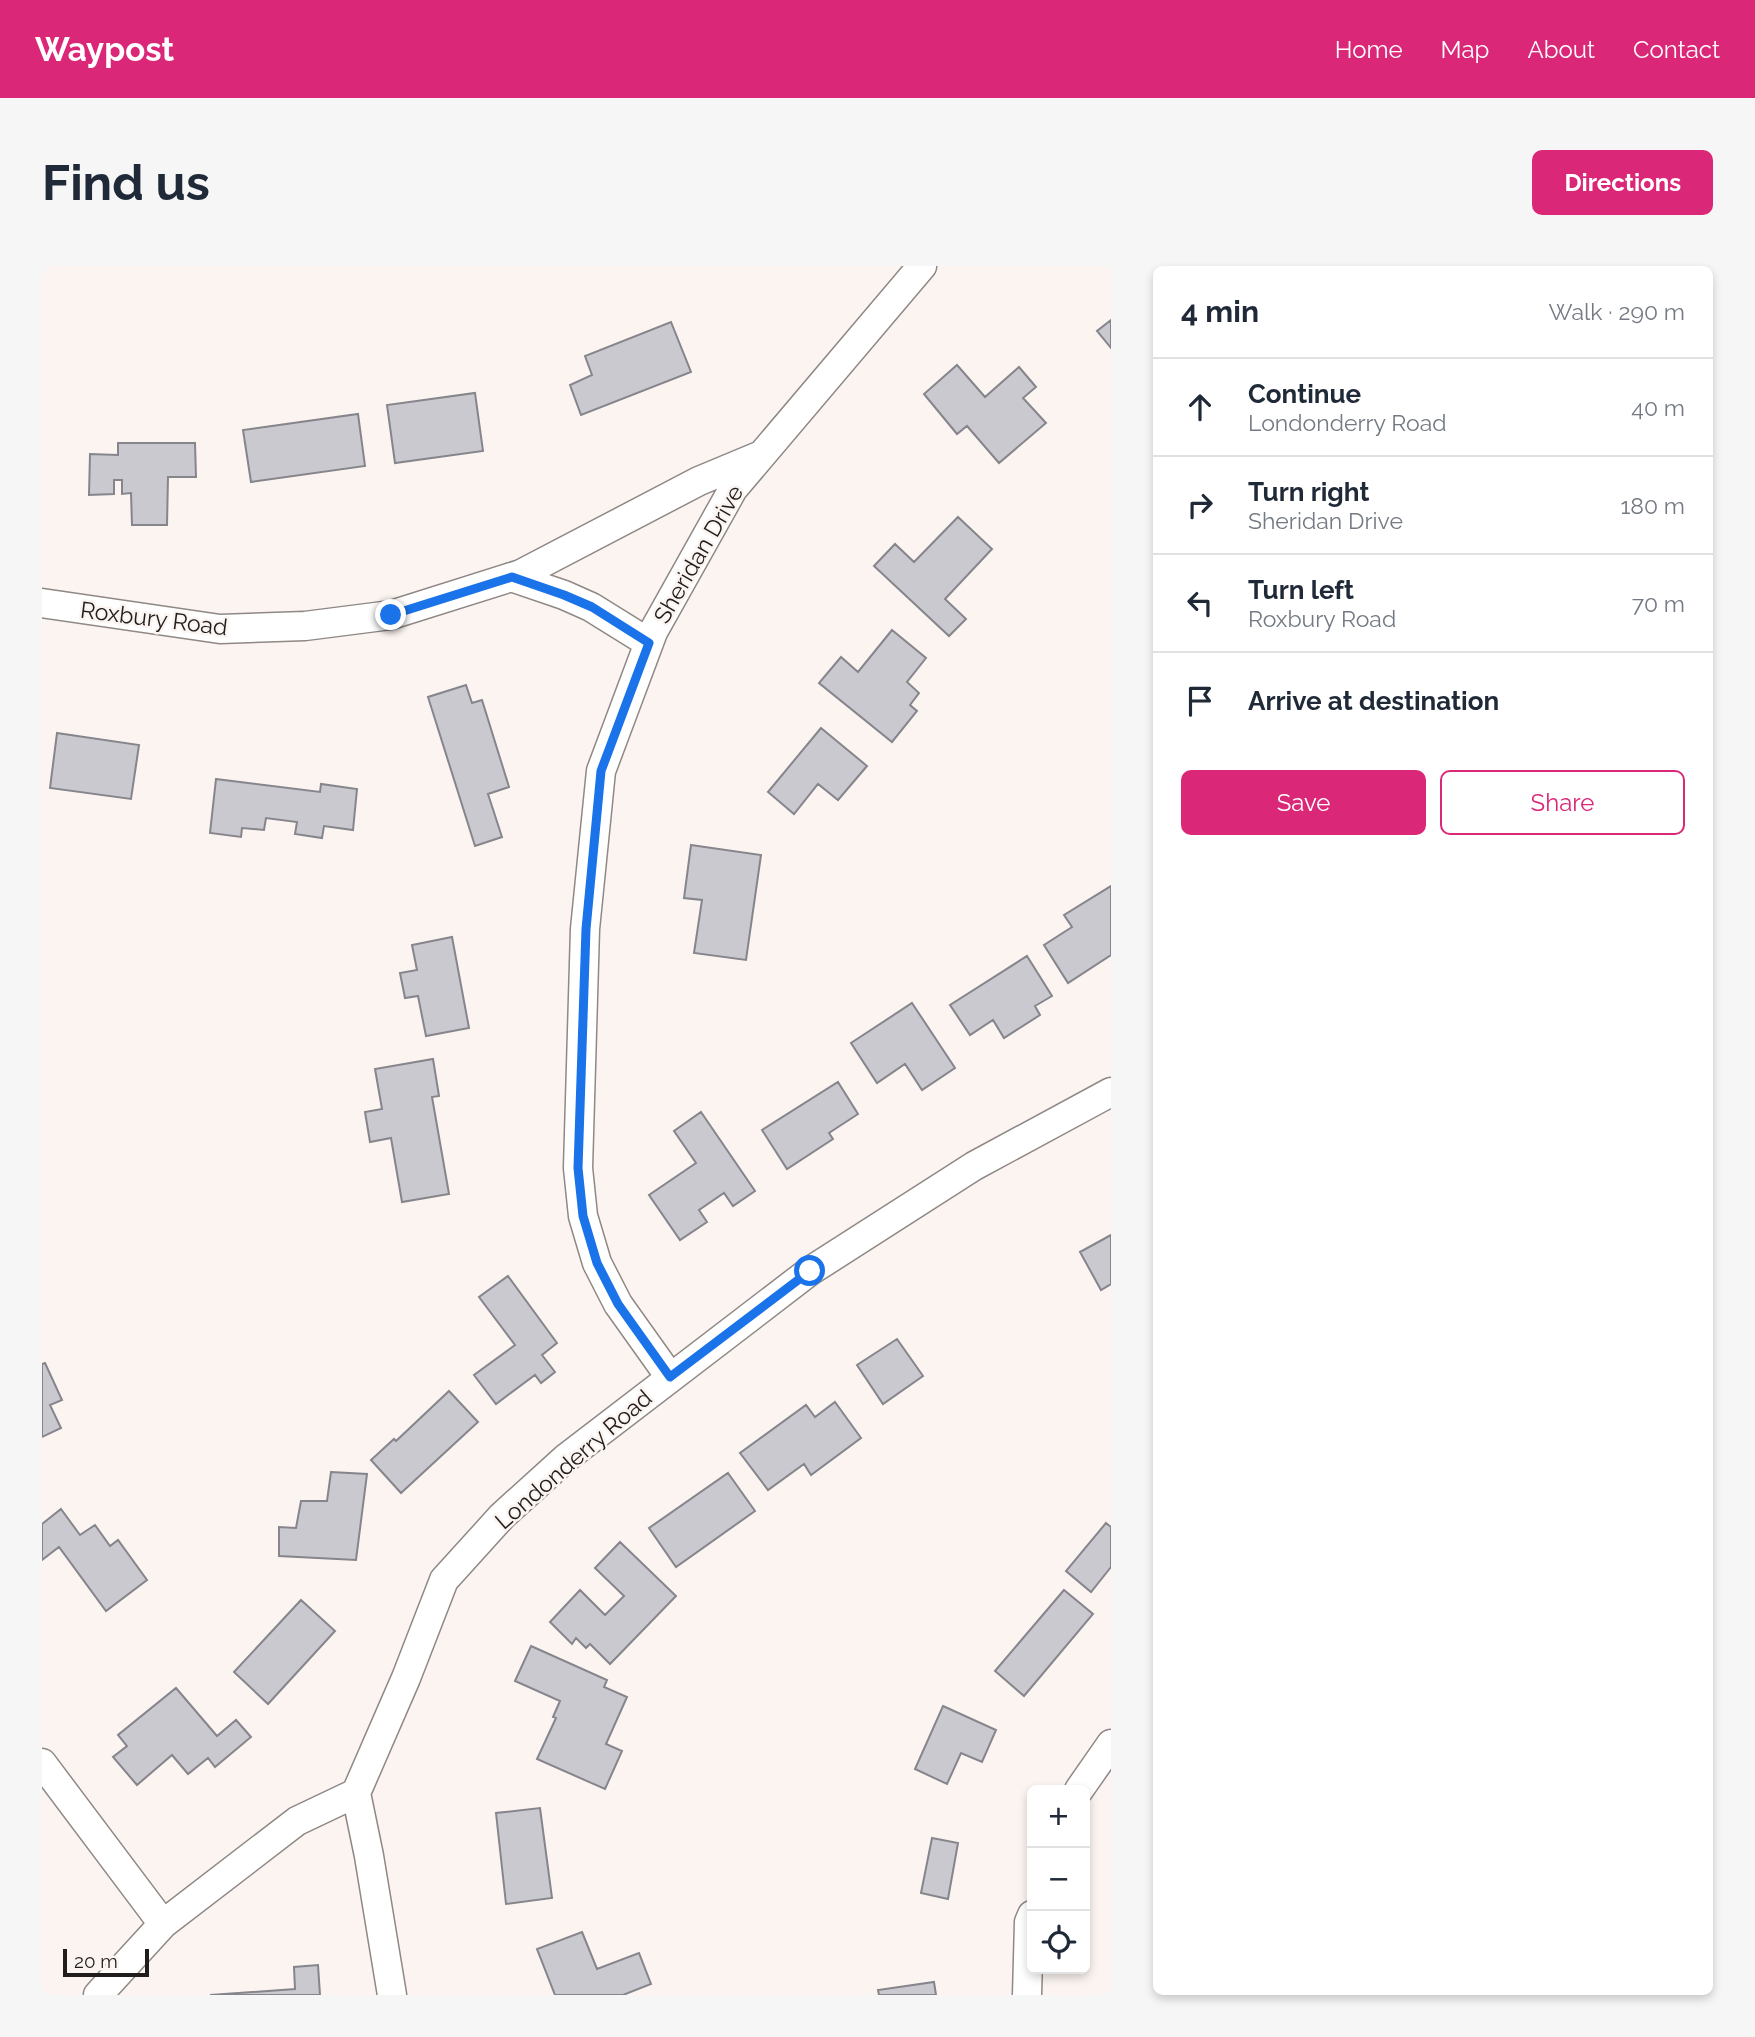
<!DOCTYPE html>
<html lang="en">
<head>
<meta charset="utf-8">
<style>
  :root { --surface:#fff; --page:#f6f6f7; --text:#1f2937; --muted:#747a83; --line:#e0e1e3; --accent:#db2777 }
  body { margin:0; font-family:Raleway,sans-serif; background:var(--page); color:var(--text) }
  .controls { position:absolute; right:21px; bottom:21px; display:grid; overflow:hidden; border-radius:10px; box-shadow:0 4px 10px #0003 }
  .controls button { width:63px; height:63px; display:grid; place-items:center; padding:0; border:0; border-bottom:2px solid var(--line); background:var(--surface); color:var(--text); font:35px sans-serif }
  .scale { position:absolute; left:21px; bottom:18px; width:86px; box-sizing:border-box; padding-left:7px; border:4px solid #201d1c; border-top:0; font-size:19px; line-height:24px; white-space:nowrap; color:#201d1c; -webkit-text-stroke:5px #fbf4f0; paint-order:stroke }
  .stop { position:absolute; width:21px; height:21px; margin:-16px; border:5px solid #1a73e8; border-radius:50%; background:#fff }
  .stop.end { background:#1a73e8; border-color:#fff; box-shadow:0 2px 7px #0008 }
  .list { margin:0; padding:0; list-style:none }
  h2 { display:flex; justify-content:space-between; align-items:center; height:91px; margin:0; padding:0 28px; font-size:30px }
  h2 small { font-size:23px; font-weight:400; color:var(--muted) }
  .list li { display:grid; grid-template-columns:46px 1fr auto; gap:21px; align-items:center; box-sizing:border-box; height:98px; padding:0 28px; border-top:2px solid var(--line) }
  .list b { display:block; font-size:26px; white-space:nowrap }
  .list p { margin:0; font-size:23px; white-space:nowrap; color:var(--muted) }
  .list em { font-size:23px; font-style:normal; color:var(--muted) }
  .actions { display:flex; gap:14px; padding:21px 28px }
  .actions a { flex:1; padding:16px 0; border:2px solid var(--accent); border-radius:10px; text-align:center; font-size:24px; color:var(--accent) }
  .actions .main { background:var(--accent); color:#fff }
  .icon { flex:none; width:38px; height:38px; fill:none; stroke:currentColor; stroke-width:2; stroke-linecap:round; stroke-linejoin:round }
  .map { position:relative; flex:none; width:1069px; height:1729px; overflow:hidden; border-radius:10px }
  header { display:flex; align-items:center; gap:42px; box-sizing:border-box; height:98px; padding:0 35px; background:var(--accent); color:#fff }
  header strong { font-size:33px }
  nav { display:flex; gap:38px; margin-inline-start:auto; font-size:24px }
  .intro { display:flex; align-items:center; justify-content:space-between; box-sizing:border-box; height:168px; padding:0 42px }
  h1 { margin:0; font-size:49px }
  .button { padding:18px 32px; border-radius:10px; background:var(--accent); color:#fff; font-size:24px; font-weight:700 }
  main { display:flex; gap:42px; padding:0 42px }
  aside { flex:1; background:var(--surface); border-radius:10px; box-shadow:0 4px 10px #0003 }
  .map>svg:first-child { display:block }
</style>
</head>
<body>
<header>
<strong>Waypost</strong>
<nav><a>Home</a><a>Map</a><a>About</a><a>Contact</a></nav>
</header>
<div class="intro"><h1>Find us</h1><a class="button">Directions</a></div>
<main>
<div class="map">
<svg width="1069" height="1729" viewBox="0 0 1069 1729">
  <rect width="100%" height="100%" fill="#fbf4f0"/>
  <path fill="#cac9d0" stroke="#86858c" stroke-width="2" d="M1069,54V82L1055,65Z
    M629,56L649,106L539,149L528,119L550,109L543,90Z
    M915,99L943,131L977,101L994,121L981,132L1004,157L957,197L925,160L915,168L882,128Z
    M433,127L441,185L353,197L345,139Z
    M316,148L323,200L209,216L201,164Z
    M76,177H153L154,211H126L125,259H90L89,227L80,228V214H72V228L47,229L48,188L76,189Z
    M916,251L950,283L903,333L924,353L907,370L832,300L853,278L872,296Z
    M850,364L884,392L865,416L877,427L868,439L875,445L850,476L777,417L799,391L816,406Z
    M424,419L430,437L440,434L467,521L446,528L460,571L433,580L386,431Z
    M779,462L825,500L796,534L776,518L752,548L726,526Z
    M15,467L97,479L89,533L8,522Z
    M174,513L278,526L279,518L315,523L311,564L282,560L280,572L253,568L255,556L224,552L222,564L200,562L199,571L168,567Z
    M649,579L719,589L704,694L652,687L660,634L642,632Z
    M1069,620V689L1026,717L1002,679L1030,661L1022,649Z
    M410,671L427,762L384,770L376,730L363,732L358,707L375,704L370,679Z
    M985,690L1010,730L993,740L998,749L962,772L951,754L928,769L908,739Z
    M870,737L913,802L880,824L863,798L835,817L809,777Z
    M391,793L397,830L390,831L407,928L360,936L349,872L328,876L323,846L340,843L333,803Z
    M796,816L816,848L787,867L791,873L745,903L720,864Z
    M659,846L713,925L691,940L682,927L657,944L665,956L638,974L607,929L654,897L632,865Z
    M1069,969V1018L1059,1024L1038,986Z
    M466,1010L515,1077L500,1089L513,1106L499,1117L493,1109L454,1138L432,1109L473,1079L437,1031Z
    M855,1073L881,1110L841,1138L815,1099Z
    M3,1097L20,1134L8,1139L19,1162L0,1171V1098Z
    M407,1125L436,1156L359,1227L329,1194L352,1173L354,1175Z
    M793,1136L819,1172L769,1209L762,1198L726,1224L698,1187L764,1139L773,1151Z
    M289,1206L325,1208L314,1294L237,1290V1261L254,1262L259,1235H285Z
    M686,1207L713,1245L634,1301L607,1262Z
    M19,1243L38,1269L53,1259L68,1280L76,1274L105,1314L64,1345L17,1281L0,1294V1258Z
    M1064,1257L1069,1261V1301L1049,1326L1024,1305Z
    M578,1276L634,1330L568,1398L548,1378L544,1382L534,1372L530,1378L508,1356L538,1324L563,1349L582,1330L553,1302Z
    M1022,1324L1051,1348L982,1430L953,1405Z
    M259,1334L293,1365L226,1438L192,1406Z
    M489,1380L565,1414L562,1421L585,1431L564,1478L580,1485L563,1523L495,1493L514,1452L511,1451L518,1435L473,1415Z
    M134,1422L175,1470L194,1454L209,1471L173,1501L166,1492L146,1508L130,1489L95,1519L71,1491L85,1480L76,1469Z
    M901,1440L954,1464L940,1496L919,1487L905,1518L873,1503Z
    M498,1542L510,1632L464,1638L454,1547Z
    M890,1572L916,1577L906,1633L879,1627Z
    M540,1666L555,1703L597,1687L609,1718L581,1729H513L495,1683Z
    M276,1699L278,1729H168L253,1723L252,1701Z
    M892,1716L894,1729H837L836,1724Z"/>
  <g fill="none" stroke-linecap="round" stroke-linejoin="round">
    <g stroke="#8f8885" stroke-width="31">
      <path id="street" d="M469,311L522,329L549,341L607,377
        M0,337L178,363L263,360L349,349L479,308L657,215L717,190
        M628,1111L576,1038L555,997L541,950L536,902L543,663L559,505L611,366L691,223L880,0
        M0,1497L121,1658
        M1037,1524L1069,1478
        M314,1527L327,1590L350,1729
        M56,1729L121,1658L255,1555L314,1527L364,1412L402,1314L460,1250L524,1192L768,1005L932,900L1069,826
        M985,1729L987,1656L990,1649"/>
    </g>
    <use href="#street" stroke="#fff" stroke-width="28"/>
  </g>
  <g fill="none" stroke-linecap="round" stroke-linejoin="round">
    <path stroke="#1a73e8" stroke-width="9" d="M349,349L470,311L522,329L550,341L607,377L559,505L544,663L536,902L541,950L555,997L576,1038L628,1111L768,1005"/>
  </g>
  <g text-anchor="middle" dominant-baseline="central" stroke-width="5" stroke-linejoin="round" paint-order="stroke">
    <g font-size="23" fill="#201d1c" stroke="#fbf4f0">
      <text transform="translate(656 288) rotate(-60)">Sheridan Drive</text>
      <text transform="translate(112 352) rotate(7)">Roxbury Road</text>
      <text transform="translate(531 1193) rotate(-41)">Londonderry Road</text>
    </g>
  </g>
</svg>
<div class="controls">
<button>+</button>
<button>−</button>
<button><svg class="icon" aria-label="locate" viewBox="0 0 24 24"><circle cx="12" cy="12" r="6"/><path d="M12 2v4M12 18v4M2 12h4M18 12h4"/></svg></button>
</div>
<div class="scale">20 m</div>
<div class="stop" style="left:768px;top:1005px"></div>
<div class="stop end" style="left:349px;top:349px"></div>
</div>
<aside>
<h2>4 min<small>Walk · 290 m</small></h2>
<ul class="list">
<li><svg class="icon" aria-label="ahead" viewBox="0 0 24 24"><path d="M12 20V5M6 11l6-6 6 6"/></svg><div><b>Continue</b><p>Londonderry Road</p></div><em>40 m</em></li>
<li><svg class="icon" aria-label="right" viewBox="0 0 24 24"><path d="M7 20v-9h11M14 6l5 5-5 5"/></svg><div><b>Turn right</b><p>Sheridan Drive</p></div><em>180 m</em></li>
<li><svg class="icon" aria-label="left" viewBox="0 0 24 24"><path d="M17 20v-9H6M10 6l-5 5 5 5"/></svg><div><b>Turn left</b><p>Roxbury Road</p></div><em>70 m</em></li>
<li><svg class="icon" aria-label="arrive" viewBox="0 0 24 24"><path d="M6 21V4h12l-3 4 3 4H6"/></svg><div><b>Arrive at destination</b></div></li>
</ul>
<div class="actions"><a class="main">Save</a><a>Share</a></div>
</aside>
</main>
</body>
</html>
